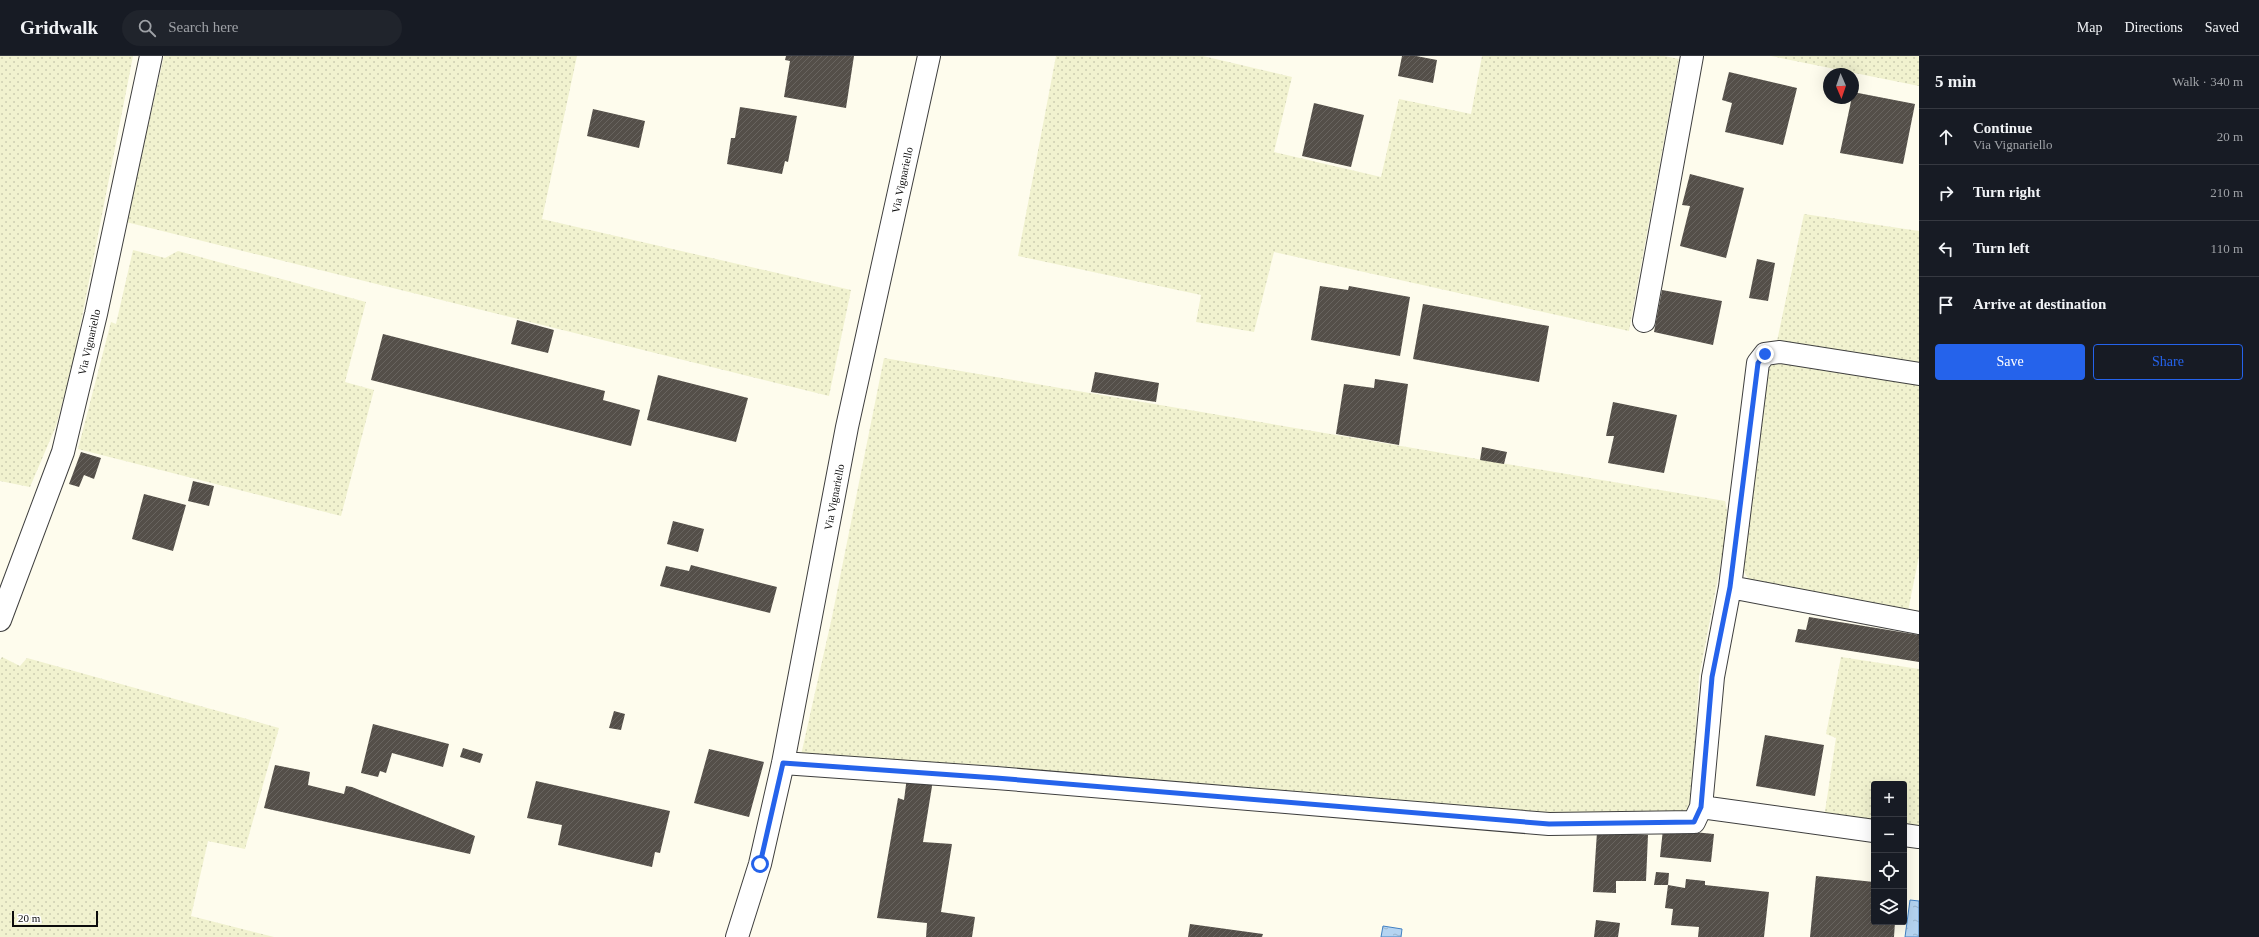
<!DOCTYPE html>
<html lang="en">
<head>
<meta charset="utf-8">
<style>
  :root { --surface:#171b24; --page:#20242c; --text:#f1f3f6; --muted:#9ea1a6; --line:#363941; --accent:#2563eb }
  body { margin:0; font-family:"Times New Roman",serif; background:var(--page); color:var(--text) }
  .controls { position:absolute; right:12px; bottom:12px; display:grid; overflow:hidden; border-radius:4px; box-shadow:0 4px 16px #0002 }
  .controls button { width:36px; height:36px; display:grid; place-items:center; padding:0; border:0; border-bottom:1px solid var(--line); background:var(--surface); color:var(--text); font:20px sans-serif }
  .compass { position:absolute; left:1823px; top:12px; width:36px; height:36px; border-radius:50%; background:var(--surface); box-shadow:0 4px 16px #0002; rotate:178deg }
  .scale { position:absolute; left:12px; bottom:10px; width:86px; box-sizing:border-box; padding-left:4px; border:2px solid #0c0c0c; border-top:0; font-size:11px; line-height:14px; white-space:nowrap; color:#0c0c0c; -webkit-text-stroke:3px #fff; paint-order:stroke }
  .stop { position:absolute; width:12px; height:12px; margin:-9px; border:3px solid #2563eb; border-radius:50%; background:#fff }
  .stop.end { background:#2563eb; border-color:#fff; box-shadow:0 1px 4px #0008 }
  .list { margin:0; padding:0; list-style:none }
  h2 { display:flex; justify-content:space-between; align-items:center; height:52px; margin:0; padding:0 16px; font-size:17px }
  h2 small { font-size:13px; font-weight:400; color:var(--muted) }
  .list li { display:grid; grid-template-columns:26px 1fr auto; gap:12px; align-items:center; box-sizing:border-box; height:56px; padding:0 16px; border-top:1px solid var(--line) }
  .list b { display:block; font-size:15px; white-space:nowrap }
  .list p { margin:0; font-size:13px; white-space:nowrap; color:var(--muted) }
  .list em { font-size:13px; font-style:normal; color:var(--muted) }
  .actions { display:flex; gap:8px; padding:12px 16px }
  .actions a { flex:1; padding:9px 0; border:1px solid var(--accent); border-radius:4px; text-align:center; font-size:14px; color:var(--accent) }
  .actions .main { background:var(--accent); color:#fff }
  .icon { flex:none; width:22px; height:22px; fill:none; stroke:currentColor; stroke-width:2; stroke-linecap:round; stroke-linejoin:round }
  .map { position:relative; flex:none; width:1919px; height:881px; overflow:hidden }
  header { display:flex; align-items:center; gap:24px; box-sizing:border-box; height:56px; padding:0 20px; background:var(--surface); border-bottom:1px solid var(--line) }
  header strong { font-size:19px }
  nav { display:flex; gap:22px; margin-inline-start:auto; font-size:14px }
  .search { width:280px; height:36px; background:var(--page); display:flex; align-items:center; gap:10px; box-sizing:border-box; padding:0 14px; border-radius:22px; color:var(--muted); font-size:15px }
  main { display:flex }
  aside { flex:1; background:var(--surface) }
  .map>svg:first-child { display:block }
</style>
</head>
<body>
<header>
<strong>Gridwalk</strong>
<div class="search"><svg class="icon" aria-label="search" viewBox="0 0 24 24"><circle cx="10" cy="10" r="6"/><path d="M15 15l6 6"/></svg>Search here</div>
<nav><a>Map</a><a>Directions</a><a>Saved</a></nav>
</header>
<main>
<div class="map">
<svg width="1919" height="881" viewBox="0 0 1919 881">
  <defs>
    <pattern id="farmland-dots" width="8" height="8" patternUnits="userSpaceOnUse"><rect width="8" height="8" fill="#f1f2cf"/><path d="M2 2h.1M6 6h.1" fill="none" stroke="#cdceb1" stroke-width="1.8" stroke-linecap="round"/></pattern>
    <pattern id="water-ripples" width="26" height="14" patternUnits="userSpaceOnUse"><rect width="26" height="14" fill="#b5d4f1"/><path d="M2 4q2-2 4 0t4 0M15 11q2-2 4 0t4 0" fill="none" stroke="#9ab5cd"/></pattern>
    <pattern id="building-hatch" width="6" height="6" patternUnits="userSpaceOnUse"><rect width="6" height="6" fill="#544f49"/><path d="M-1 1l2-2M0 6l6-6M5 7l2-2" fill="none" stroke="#68645f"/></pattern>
  </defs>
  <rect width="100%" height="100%" fill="#fefced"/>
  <path fill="url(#farmland-dots)" d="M0,0H133L73,307L56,370L30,431L0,425Z
    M164,0H577L542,163L851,234L829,340L126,166Z
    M1056,0H1203L1292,21L1274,96L1381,121L1399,43L1471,58L1482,0H1664L1679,3L1629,275L1274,196L1254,276L1196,266L1201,239L1018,200Z
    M1771,0H1919V30Z
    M1804,158L1919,175V310L1777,285Z
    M133,194L165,202L178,195L366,246L345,326L374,334L341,460L78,393L111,266L116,268Z
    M884,302L1725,445L1729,464L1699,621L1691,754L1681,758L1525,757L801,699L832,561Z
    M1779,305L1919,329V500L1908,555L1751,527L1741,511L1764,318L1771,308Z
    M2,601L20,610L27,602L279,672L245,793L208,785L191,860L274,881H0V604Z
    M1841,601L1919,613V776L1904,774V728H1874V770L1824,762L1836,682L1826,678Z"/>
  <path fill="url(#water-ripples)" stroke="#4180c3" d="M1910,844L1919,845V881H1905Z
    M1383,870L1402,873L1401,881H1381Z"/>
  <path fill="url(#building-hatch)" d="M786,0H854L846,52L784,41L790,5L785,4Z
    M1402,0H1416L1437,4L1433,27L1398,20Z
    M1729,16L1797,32L1783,89L1725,76L1732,47L1722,44Z
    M1853,36L1915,48L1903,108L1840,97Z
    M1314,47L1364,59L1351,111L1302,100Z
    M740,51L797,60L788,106L785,105L782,118L727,108L731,82H735Z
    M593,53L645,65L639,92L587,80Z
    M1690,118L1744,132L1726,202L1680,190L1690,150L1682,149Z
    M1757,203L1775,207L1768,245L1749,242Z
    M1320,230L1348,234L1349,230L1410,241L1400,300L1311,284Z
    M1662,234L1722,245L1713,289L1654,276Z
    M1423,248L1549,270L1539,326L1413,303Z
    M517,264L554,274L548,297L511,288Z
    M383,278L605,335L603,344L640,354L631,390L371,324Z
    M1095,316L1159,327L1156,346L1091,336Z
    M658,319L748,342L736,386L647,364Z
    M1375,323L1408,328L1399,389L1336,378L1344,328L1374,332Z
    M1613,346L1677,359L1664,417L1608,407L1614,380H1606Z
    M1482,391L1507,396L1504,408L1480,404Z
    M81,396L101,402L94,423L84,419L79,431L69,428Z
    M193,425L214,430L209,450L188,445Z
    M144,438L186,449L173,495L132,483Z
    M673,465L704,473L698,496L667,488Z
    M691,509L777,531L770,557L660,530L666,510L689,515Z
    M1809,561L1919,579V606L1795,586L1798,573L1806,574Z
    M614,655L625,658L621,674L609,672Z
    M373,668L449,688L443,711L392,697L386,717L380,715L378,721L361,717Z
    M1765,679L1824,689L1815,740L1756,730Z
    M463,692L483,698L480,707L460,701Z
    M709,693L764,706L749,761L694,747Z
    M275,709L310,716L308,729L344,738L346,730L352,731L475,780L470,798L264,752Z
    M907,721L933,724L923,786L952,788L941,856L975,861L972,881H926L927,867L877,862L898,742L904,744Z
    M536,725L670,755L660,797L655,796L652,811L558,789L562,769L527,762Z
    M1663,773L1714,778L1711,806L1660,801Z
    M1597,776L1648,779L1646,825H1616V837L1593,836Z
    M1656,816L1669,817L1668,829H1654Z
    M1816,820L1874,826V866H1895L1894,881H1810Z
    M1686,823L1705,825V829L1769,836L1764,881H1698L1699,871L1671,869L1673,853L1665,852L1668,829L1685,832Z
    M1596,864L1620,867L1618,881H1594Z
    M1190,868L1263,878L1262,881H1188Z"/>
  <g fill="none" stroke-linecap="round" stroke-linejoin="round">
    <g stroke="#3f3f3f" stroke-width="24">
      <path id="minor" d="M1644,265L1692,0
        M1730,531L1919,567
        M0,564L63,396L96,258L151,0
        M783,707L996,722L1549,768L1694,766L1701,751L1713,621L1730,531L1758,307L1765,298L1780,296L1919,318
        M1701,751L1874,775
        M1904,779L1919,781
        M737,881L760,808L783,707L847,371L929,0"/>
    </g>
    <use href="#minor" stroke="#fff" stroke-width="22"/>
  </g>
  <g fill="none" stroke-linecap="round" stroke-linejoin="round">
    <path stroke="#2563eb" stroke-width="5" d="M760,808L783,707L996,722L1549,768L1694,766L1701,751L1712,621L1730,531L1758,307L1765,298"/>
  </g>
  <g text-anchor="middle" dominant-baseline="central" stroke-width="4" stroke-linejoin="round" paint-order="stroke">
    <g font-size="11" fill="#0c0c0c" stroke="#fff">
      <text transform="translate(902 124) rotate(-78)">Via Vignariello</text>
      <text transform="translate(89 286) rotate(-77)">Via Vignariello</text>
      <text transform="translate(834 441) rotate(-79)">Via Vignariello</text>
    </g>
  </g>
</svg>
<div class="controls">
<button>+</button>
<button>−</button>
<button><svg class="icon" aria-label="locate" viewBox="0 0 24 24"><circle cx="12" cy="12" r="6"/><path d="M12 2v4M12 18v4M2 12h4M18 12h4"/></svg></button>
<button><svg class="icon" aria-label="layers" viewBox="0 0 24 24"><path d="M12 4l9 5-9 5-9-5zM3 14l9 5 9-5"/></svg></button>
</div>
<svg class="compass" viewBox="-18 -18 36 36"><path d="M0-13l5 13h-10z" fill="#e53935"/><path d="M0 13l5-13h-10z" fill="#9ea1a6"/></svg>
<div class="scale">20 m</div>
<div class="stop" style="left:760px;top:808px"></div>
<div class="stop end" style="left:1765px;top:298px"></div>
</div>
<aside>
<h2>5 min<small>Walk · 340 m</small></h2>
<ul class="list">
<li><svg class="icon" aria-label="ahead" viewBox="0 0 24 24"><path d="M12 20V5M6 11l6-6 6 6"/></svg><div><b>Continue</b><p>Via Vignariello</p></div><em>20 m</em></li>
<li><svg class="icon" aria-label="right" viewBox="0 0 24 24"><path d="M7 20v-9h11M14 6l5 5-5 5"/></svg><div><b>Turn right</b></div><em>210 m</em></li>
<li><svg class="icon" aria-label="left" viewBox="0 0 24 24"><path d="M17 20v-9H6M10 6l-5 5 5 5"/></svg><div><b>Turn left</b></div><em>110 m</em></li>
<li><svg class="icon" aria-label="arrive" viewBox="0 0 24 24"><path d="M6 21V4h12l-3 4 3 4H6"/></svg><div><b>Arrive at destination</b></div></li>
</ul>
<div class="actions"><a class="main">Save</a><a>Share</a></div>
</aside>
</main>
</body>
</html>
